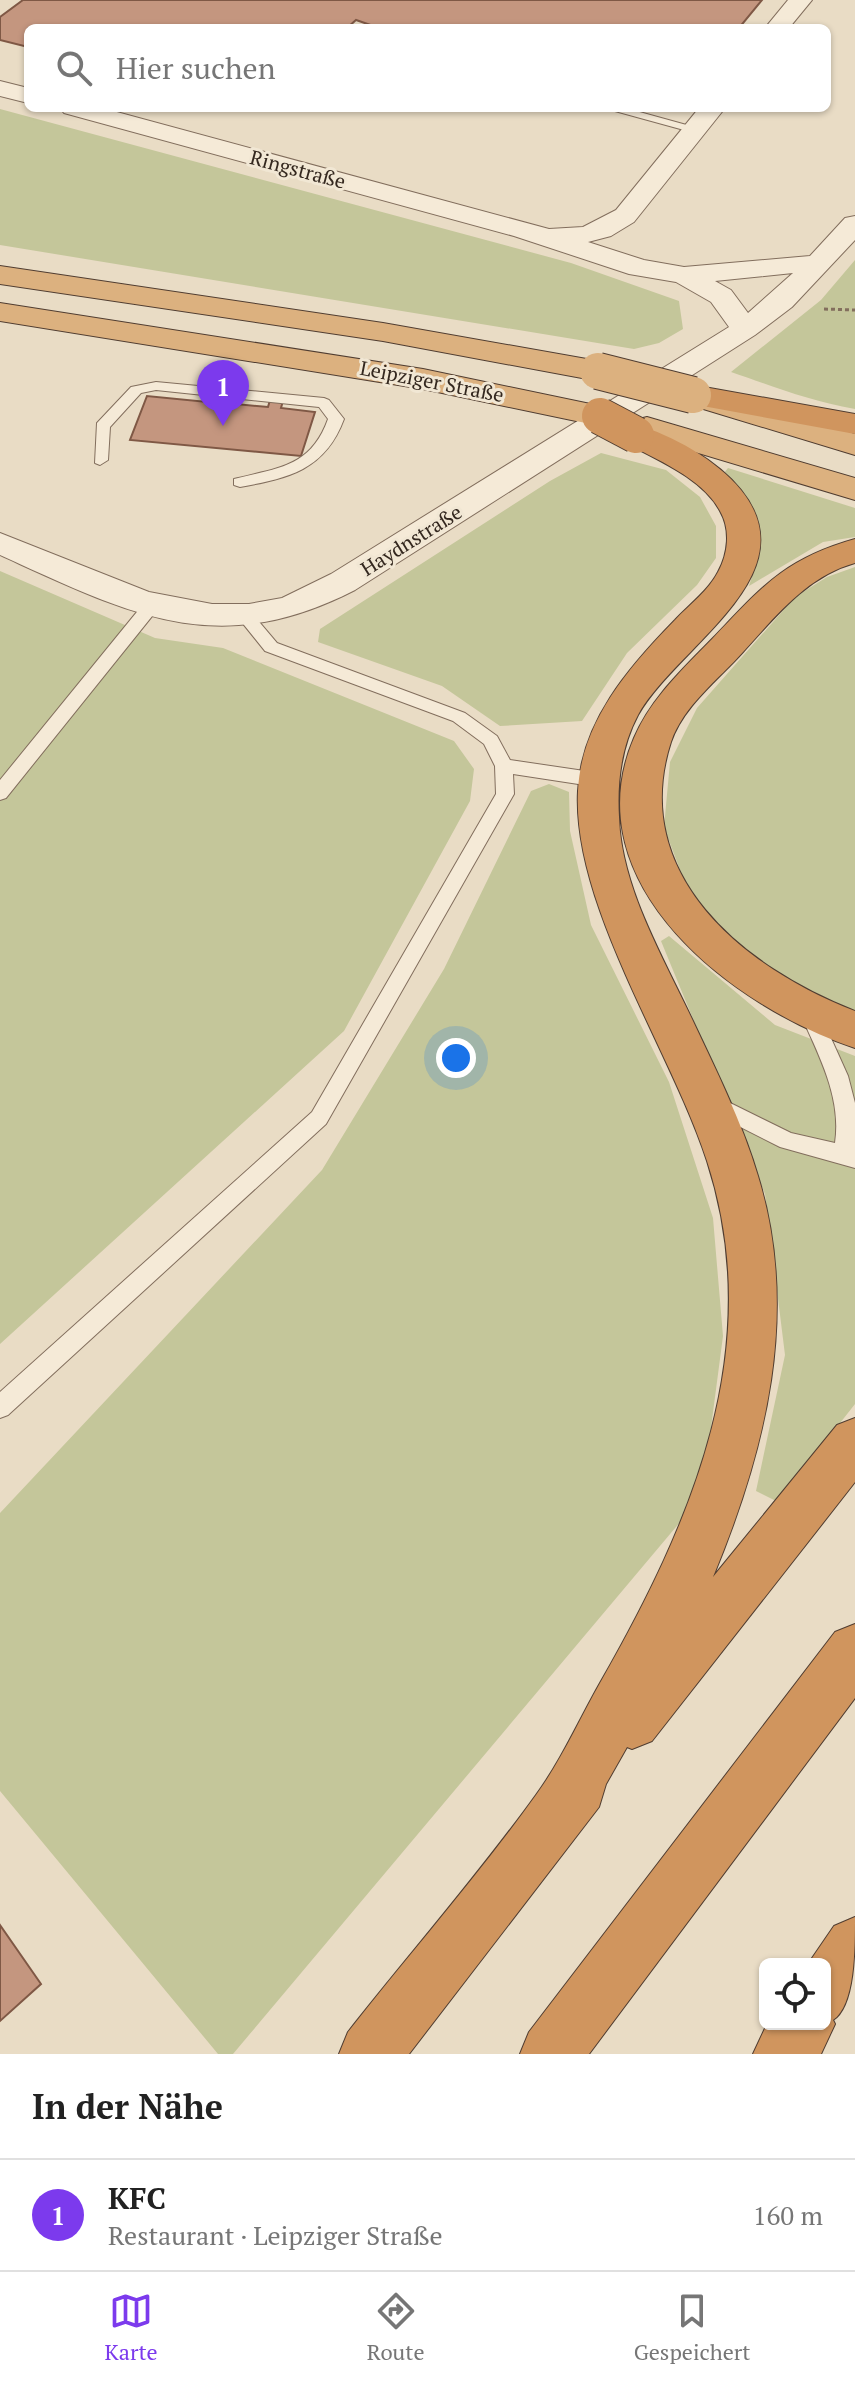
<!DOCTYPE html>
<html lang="de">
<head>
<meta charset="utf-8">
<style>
  :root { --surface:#fff; --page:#f6f6f6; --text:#222; --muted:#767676; --line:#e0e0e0; --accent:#7c3aed }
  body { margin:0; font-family:"PT Serif",serif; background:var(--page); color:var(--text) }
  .controls { position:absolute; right:24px; bottom:24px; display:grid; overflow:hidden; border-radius:12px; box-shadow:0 2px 6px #0004 }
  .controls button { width:72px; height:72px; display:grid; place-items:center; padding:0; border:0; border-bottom:2px solid var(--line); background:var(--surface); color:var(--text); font:40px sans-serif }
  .you { position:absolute; left:456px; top:1058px; width:28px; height:28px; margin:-20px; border:6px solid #fff; border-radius:50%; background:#1a73e8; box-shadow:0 0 0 12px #1a73e833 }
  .badge { display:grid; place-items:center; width:52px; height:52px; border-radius:50%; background:var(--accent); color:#fff; font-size:26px; font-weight:700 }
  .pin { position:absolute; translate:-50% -66px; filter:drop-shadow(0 2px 4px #0008) }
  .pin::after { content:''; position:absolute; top:42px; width:28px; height:24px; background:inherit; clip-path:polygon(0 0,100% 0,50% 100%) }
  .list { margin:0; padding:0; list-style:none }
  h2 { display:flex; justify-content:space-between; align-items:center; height:104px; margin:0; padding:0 32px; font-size:34px }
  h2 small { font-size:26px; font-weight:400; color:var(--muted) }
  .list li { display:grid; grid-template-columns:52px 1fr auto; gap:24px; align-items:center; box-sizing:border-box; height:112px; padding:0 32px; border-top:2px solid var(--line) }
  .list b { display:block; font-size:30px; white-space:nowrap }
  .list p { margin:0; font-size:26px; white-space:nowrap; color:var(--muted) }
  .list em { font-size:26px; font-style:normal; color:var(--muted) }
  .icon { flex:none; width:44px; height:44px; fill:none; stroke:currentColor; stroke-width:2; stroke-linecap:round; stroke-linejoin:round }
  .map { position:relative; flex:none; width:855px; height:2054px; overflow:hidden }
  .search { position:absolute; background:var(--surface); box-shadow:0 2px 6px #0004; left:24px; right:24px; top:24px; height:88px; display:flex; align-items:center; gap:20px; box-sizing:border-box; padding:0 28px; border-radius:12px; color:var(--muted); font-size:30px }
  .sheet { height:216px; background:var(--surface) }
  nav { display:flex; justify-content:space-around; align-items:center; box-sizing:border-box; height:112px; border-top:2px solid var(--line); background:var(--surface); font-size:22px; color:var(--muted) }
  nav a { display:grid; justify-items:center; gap:4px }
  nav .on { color:var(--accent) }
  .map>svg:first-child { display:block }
</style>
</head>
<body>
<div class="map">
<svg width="855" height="2054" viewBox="0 0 855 2054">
  <rect width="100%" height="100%" fill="#e9dcc5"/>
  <path fill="#c4c69a" d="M0,109L571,263L679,301L683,329L659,343L634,349L0,245Z
    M855,260V409C809,401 775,387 731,372L821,300Z
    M601,453L666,470L700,497L716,526V558L697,585L627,653L582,721L500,726L442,686L318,642L320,629L550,481Z
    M728,468L855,508V537L823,542L749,586C766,535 761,512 724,473Z
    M855,567V1015L798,989L723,936L683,878L664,827L670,762L697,708L795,597L827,577Z
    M0,571L155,638L223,648L454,741L474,769L470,801L344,1031L0,1344Z
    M549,784L569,792L570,831L591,925L669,1082L713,1218L723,1336L702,1496L233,2054H218L0,1791V1513L322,1170L444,969L531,791Z
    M669,936L775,1025L855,1056V1404L778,1502L756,1491L785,1355L765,1194L661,941Z"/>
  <path fill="#c4967f" stroke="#7f5845" stroke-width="2" d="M23,0H762L739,28H379L356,20L347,28H28V47L0,40V17Z
    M212,388L230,390L225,403L268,407L270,400L283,401L281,408L315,412L301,456L130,440L147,396L207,402Z
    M0,1925L41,1984L0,2021Z"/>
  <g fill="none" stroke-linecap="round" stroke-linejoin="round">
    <g stroke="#826e5d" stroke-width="2">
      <path id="service" d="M604,108H625L701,129L695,133Z
        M156,382L324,398L329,400L344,419C325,470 289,478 240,487L234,485V479C278,468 311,467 328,419L319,407L156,390L141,393L110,427L108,460L100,465L95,463L97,423L131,387Z
        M151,600L159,606L157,610L6,798L0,800V780L145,602Z
        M244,609L250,611L277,643L465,713L497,736L510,760L598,773L607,780L598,787L513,774L514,794L326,1124L8,1415L0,1418V1392L312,1112L496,794L495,766L484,744L453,721L265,651L236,615Z
        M810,1005L817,1007L848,1076L855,1103V1168L780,1147L707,1110L704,1104L707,1098L714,1095L791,1133L835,1143C842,1097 818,1054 800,1013L803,1007Z"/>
    </g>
    <g stroke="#826e5d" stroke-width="2">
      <path id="minor" d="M788,0H812L789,28H765Z
        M0,81L28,88V103L0,96Z
        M60,108H102L549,229L583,227L616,210L699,108H725L634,222L611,236L588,242L644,260L684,267L810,256L845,218L855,216V240L792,307L755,335L355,590C217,661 130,614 0,555V533L149,592L212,604H249L282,598L331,574L729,327L711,302L676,282L629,274L514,236L64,113ZM793,273L748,313L731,290L715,281Z"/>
    </g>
    <g stroke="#503d31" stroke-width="2">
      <path id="trunk" d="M0,266L383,323L598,361L609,364L614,371L609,378L598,381L383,341L0,284Z
        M0,303L423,369L600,406L612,409L617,416L612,423L600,426L423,389L0,321Z
        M712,391L855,434V455L700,408L696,401L700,394Z
        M647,417L855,478V500L635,434L630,427L635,420Z"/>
    </g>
    <g stroke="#503d31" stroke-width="2">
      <path id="motorway" d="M693,385L855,414V434L681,402L677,395L681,388Z
        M636,425C671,434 718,461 741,490C810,576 677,646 638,715C621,747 617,782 619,817C621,887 663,957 692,1019C716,1070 742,1122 758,1176C800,1313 766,1449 713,1577L837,1425L855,1418V1482L652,1741L632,1749L627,1747L606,1784L599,1807L409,2054H339L348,2032C410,1953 478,1876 536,1795C561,1761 579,1720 600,1683C692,1522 768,1348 707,1161C671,1050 572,905 578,791C581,722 629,667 675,620C689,605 709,590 718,572C728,554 731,530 720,511C703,478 655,459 624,442L619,435L624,428Z
        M855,539V563C807,576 775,617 743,652C719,679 683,706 671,742C628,874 744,968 855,1011V1048C735,1008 571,885 634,738C651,698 683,669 713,638C762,587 784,559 855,539Z
        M855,1624V1698L589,2054H520L529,2032L835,1632Z
        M855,1917C855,1949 855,2006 833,2020L835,2024L821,2054H753L767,2024H825V1964H808L834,1926Z"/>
    </g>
    <path stroke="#826e5d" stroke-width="3" stroke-dasharray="4 3" stroke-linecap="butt" d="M824,309L855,310"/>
    <use href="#service" fill="#f5ead7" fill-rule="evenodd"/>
    <use href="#minor" fill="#f5ead7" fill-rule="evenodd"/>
    <use href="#trunk" fill="#dcb17f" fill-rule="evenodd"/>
    <use href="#motorway" fill="#d0955e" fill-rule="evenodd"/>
    <g stroke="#503d31" stroke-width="38" stroke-linecap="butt">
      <path id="trunk-bridge" d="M598,371L693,395"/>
    </g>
    <g stroke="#503d31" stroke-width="38" stroke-linecap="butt">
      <path id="motorway-bridge" d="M600,416L636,435"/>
    </g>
    <use href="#trunk-bridge" stroke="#dcb17f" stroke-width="36"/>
    <use href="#motorway-bridge" stroke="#d0955e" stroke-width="36"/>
  </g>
  <g text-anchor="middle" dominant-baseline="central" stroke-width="6" stroke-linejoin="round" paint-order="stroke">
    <g font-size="20" fill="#34281f" stroke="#f1e7d4">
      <text transform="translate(298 169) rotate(15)">Ringstraße</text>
      <text transform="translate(432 381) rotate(11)">Leipziger Straße</text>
      <text transform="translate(411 540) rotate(-32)">Haydnstraße</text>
    </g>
  </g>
</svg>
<div class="controls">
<button><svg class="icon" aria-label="locate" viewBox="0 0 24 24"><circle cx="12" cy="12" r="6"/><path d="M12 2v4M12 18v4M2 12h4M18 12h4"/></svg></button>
</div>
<div class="you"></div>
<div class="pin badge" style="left:223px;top:426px">1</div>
<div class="search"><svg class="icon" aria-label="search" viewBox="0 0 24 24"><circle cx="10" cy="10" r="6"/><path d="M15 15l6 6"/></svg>Hier suchen</div>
</div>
<section class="sheet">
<h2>In der Nähe<small></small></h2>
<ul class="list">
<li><span class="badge">1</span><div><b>KFC</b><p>Restaurant · Leipziger Straße</p></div><em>160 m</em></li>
</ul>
</section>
<nav>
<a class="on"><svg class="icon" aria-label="map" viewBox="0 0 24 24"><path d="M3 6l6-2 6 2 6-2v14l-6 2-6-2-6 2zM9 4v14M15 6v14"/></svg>Karte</a>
<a><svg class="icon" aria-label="directions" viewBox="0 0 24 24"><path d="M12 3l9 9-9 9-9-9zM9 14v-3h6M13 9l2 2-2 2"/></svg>Route</a>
<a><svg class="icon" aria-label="saved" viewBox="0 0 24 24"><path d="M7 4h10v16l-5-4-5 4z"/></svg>Gespeichert</a>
</nav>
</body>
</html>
